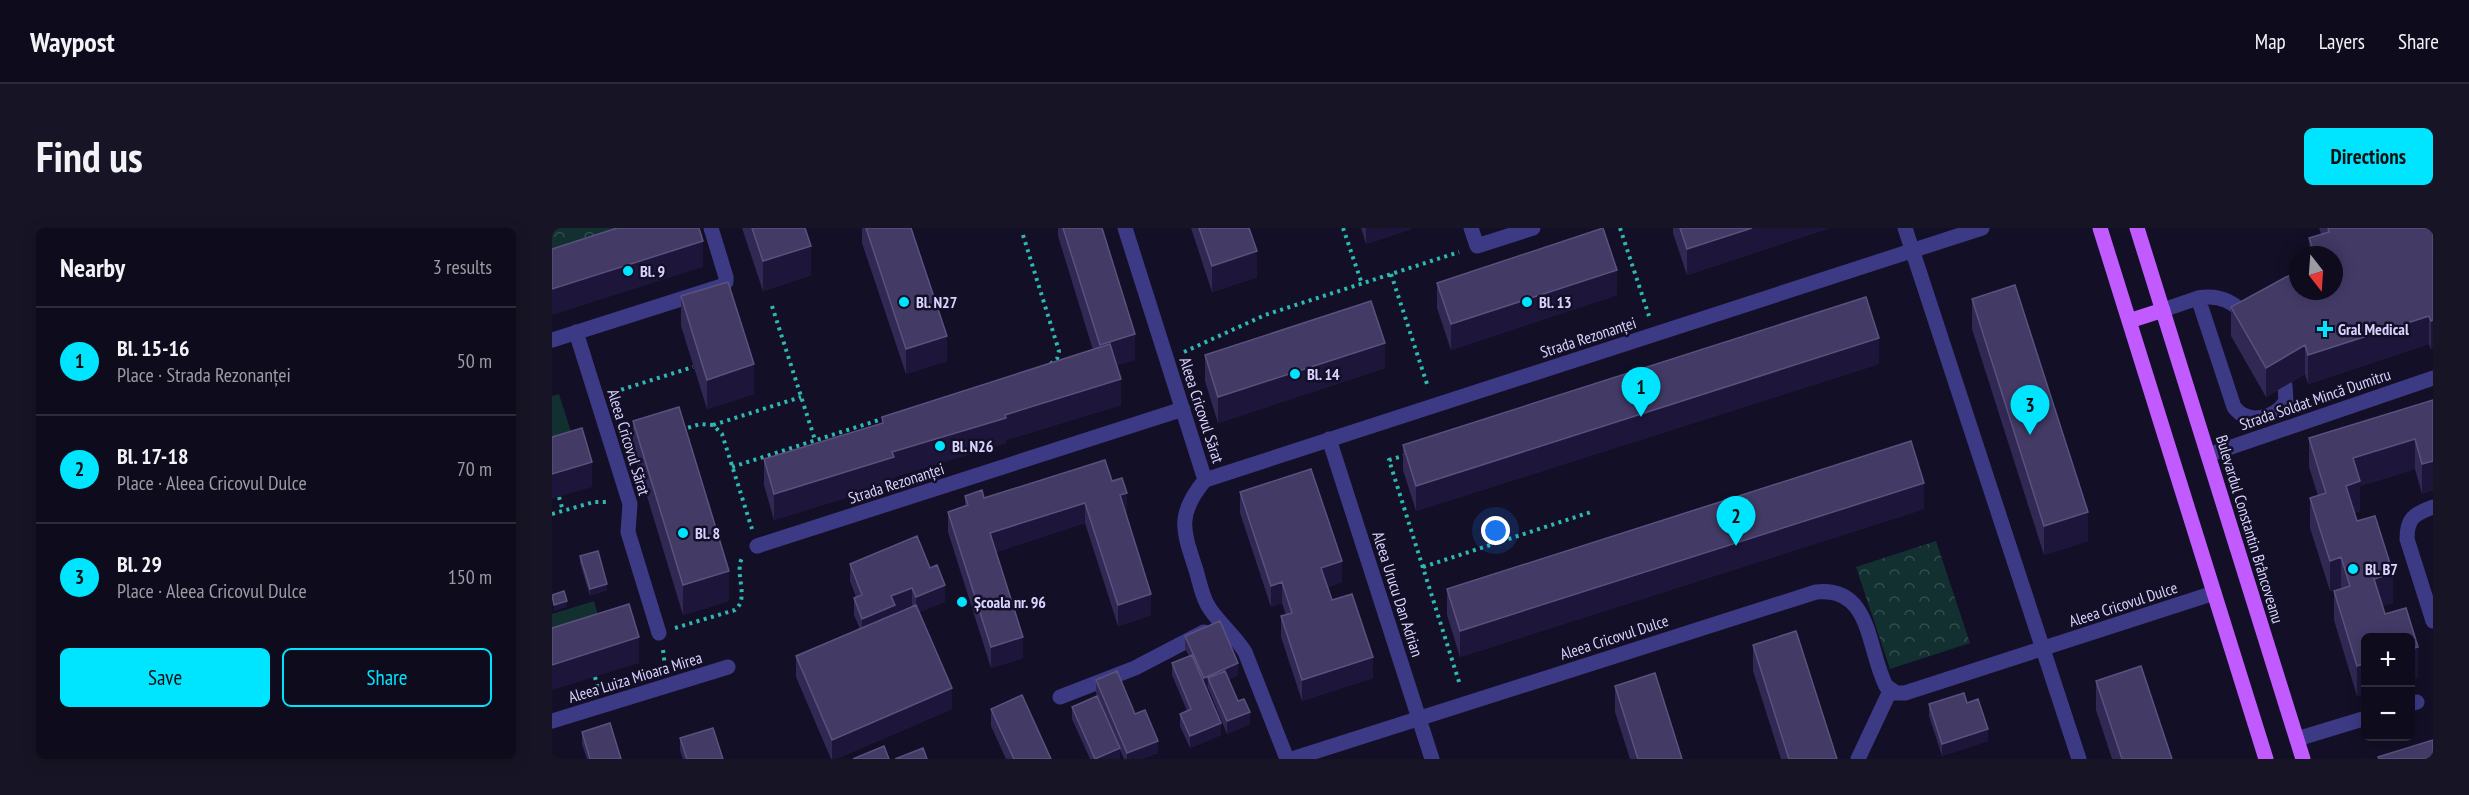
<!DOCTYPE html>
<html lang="en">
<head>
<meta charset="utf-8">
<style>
  :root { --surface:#0e0b1c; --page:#171425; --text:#f1f3f6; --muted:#9b9ba3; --line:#2e2b3b; --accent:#00e5ff }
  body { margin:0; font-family:"PT Sans Narrow",sans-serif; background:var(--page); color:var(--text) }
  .controls { position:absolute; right:18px; bottom:18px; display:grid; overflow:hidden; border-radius:9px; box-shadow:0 3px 15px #0003 }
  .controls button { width:54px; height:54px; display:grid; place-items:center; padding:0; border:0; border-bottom:2px solid var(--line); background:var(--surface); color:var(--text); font:30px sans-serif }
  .compass { position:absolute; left:1737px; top:18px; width:54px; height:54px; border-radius:50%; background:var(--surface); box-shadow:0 3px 15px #0003; rotate:163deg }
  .you { position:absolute; left:944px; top:303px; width:21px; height:21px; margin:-15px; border:4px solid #fff; border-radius:50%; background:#1a73e8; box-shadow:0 0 0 9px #1a73e833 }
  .badge { display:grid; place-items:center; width:39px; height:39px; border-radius:50%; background:var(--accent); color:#111; font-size:20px; font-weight:700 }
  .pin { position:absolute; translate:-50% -50px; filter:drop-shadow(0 2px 3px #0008) }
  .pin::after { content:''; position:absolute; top:32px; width:21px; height:18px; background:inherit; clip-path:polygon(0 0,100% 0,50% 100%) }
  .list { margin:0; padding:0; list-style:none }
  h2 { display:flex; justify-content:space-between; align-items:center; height:78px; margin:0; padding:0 24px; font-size:26px }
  h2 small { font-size:20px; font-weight:400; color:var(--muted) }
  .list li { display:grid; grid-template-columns:39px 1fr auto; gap:18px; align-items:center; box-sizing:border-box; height:108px; padding:0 24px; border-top:2px solid var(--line) }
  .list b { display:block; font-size:22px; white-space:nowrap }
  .list p { margin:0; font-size:20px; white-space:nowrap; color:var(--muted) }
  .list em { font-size:20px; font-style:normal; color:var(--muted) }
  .actions { display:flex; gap:12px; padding:18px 24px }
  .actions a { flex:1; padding:14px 0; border:2px solid var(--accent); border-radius:9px; text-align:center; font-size:21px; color:var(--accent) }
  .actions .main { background:var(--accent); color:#111 }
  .map { position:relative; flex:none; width:1881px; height:531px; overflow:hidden; border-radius:9px }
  header { display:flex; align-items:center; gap:36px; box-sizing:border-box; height:84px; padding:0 30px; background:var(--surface); border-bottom:2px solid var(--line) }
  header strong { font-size:28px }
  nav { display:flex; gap:33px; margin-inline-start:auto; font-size:21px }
  .intro { display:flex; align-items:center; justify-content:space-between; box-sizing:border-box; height:144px; padding:0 36px }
  h1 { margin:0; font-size:42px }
  .button { padding:15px 27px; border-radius:9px; background:var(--accent); color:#111; font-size:21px; font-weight:700 }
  main { display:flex; gap:36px; padding:0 36px }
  aside { flex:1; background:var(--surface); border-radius:9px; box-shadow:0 3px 15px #0003 }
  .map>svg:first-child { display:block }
</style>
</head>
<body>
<header>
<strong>Waypost</strong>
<nav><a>Map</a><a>Layers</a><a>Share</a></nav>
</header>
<div class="intro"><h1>Find us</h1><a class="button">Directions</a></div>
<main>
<aside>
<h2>Nearby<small>3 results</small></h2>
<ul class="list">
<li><span class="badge">1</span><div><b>Bl. 15-16</b><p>Place · Strada Rezonanței</p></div><em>50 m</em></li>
<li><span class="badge">2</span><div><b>Bl. 17-18</b><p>Place · Aleea Cricovul Dulce</p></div><em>70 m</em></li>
<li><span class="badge">3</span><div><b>Bl. 29</b><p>Place · Aleea Cricovul Dulce</p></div><em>150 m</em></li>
</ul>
<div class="actions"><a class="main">Save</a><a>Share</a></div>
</aside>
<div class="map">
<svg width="1881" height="531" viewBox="0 0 1881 531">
  <defs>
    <pattern id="park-crowns" width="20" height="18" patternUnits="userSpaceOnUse" patternTransform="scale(1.5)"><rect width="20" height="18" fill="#12302f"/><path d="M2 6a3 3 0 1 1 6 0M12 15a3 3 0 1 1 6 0" fill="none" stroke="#344d4e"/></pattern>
  </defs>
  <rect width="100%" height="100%" fill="#130f26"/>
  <path fill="url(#park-crowns)" d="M0,0H90L0,29Z
    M1384,313L1418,415L1338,441L1304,339Z"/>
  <path fill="#12302f" d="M7,166L22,213L0,220V168Z
    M42,373L50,400L0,416V386Z"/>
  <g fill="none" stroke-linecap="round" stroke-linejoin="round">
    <path stroke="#2fb8b0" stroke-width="4" stroke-dasharray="3 4.5" stroke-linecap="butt" d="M791,0L810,56
      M1068,0L1097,88
      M471,7L507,123L505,131L497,137
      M839,46L876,159
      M220,78L263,212
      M632,124L713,87L907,24
      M62,164L141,139
      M161,197L249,169
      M129,202L148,196L161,197L170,206L200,301
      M854,227L837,232L908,457
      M180,239L333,190
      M7,269L11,283
      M0,286L42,274H57
      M871,339L1039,284
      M123,400L183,382C198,370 182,346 190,330
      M111,422L113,438
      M43,449L46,460"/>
    <path stroke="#3d3a85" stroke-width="15" d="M573,0L653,252
      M919,0L925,18L981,0
      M1353,0L1527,531
      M1611,82L1646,70
      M1696,90C1683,74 1668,66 1646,70L1682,179C1695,197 1723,191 1734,173L1733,158
      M24,104L78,276L76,304L107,405
      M0,112L170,58L174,54V49L159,0
      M777,211L880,531
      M1656,227L1881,150
      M653,252L1430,0
      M653,252C624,287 631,302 644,342C648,355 650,370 658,381C669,397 683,408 693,424L735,531
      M1881,279C1862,286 1855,290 1855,311L1881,393
      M205,318L631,181
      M508,469L583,440L652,404
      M1858,476L1865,474
      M0,493L176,439
      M1745,511L1814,490
      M740,531L1264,364C1320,358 1315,421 1334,458L1344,465H1353L1662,365
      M1306,531L1338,463"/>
    <path stroke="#c25bff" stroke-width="15" d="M1548,0L1714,531
      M1585,0L1751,531
      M1577,93L1611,82"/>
  </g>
  <path fill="#312854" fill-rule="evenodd" d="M190,0H253L259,47L211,63Z
    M310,0H359L395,133L354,146L310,15Z
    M506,0H550L583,132L565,137L569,177L454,212V215L342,249V255L222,292L212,257V231L330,195V189L541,122L506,8Z
    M639,0H697L705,49L660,64Z
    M809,0H859V1L814,16Z
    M1121,0H1278L1135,47L1121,5Z
    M1767,0H1881L1879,122L1877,116L1756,156L1753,146L1714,169L1679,108V79L1746,63L1782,27H1757V10L1769,6Z
    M885,55L1065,67L899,122L885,80Z
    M129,68L202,166L155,181L129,98Z
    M1420,71L1536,313L1492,327L1420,101Z
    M653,127L833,140L666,195L653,153Z
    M1327,136L864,283L851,242V217Z
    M1881,172V262L1870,266L1863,241L1808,258V283L1802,285L1805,293L1823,288L1841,345V375L1830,378L1833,386L1854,380L1866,419V449L1858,451V410H1814V465L1805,468L1782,392V363L1790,360L1789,359L1778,363L1758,300V270L1766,268L1757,239V210Z
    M81,193L177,373L131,387L81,222Z
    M560,253L575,285L574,286L599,387L566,398L533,295L444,324L471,430L439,440L396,304V284L413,278V268L432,270Z
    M688,264L790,354L776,359L780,372L821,450L750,473L729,409V388L734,387L730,375L719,379L688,285Z
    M1372,281L908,429L895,387V361Z
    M28,328L55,362L38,368L28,335Z
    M298,336L378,340L393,374L367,384L400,481L284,531H279L244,449V428L308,401L302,387V370L304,369L298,353ZM360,377V378L343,386V384Z
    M633,408L686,447L676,452L698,496L675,506L656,460L655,461L669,507L638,520L628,498V486L635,483L620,447V435L637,428L633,420Z
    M1201,417L1285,531H1229L1201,443Z
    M544,452L583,486L606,525L590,531H572L568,522V531H538L520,491V479L545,468L544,465Z
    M1544,453L1620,531H1560L1544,482Z
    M1063,458L1130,531H1078L1063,484Z
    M1377,476L1436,513L1390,528L1377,488Z
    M439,481L499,531H454L439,498Z
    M30,504L69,531H35L30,516Z
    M128,510L171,531H131L128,522Z"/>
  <path fill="#1d163a" d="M814,0H859V1L814,16Z
    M1200,0H1278L1135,47V21Z
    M151,13V39L0,87V61Z
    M259,18V47L211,63V33Z
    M705,23V49L660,64V38Z
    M1065,42V67L899,122V96Z
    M1877,88V116L1756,156V127Z
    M1881,92V121L1879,122V93Z
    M583,106V132L548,142V117Z
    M395,108V133L354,146V121Z
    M1327,110V136L864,283V258Z
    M833,115V140L666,195V169Z
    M1753,117V146L1714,169V140Z
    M202,136V166L155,181V152Z
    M569,151V177L454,212V215L342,249V255L222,292V266L340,224L453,187Z
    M1863,211V241L1808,258V283L1794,287V258L1801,230Z
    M1881,233V262L1870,266V236Z
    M40,234V259L0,271V246Z
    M1372,255V281L908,429V403Z
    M575,265V285L568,288V267Z
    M533,275V295L438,326V305Z
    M1536,284V313L1492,327V298Z
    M1789,329V359L1778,363V333Z
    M790,333V354L769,361V340Z
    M177,343V373L131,387V357Z
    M1841,345V375L1822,381V351Z
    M730,354V375L719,379V358Z
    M55,356V362L38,368V361Z
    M393,357V374L364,386V369Z
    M360,360V377L343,384V394L310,408V391L339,368Z
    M599,366V387L566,398V377Z
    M15,373V379L2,383V377Z
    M87,409V435L0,462V437Z
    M471,409V430L439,440V419Z
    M1866,419V449L1858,451V421Z
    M821,429V450L750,473V452Z
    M686,435V447L660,459L656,450V460L652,462V450Z
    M1814,435V465L1805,468V438Z
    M400,460V481L284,531H280V512Z
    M698,484V496L675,506V493Z
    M669,495V507L638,520V508Z
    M1436,501V513L1390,528V516Z
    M606,513V525L590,531H575V525Z
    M568,520V531H544Z"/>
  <path fill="#433a66" stroke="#5a527e" stroke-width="1.5" d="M65,0H147L151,13L0,61V21Z
    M200,0H253L259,18L211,33Z
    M314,0H359L395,108L354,121Z
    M511,0H550L583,106L548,117Z
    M647,0H697L705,23L660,38Z
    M1051,0L1065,42L899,96L885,55Z
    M1128,0H1200L1135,21Z
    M1776,0H1881V92L1879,93L1877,88L1756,127L1753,117L1714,140L1679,79L1734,49L1746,44V63H1782V27H1763L1757,10L1777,4Z
    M176,54L202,136L155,152L129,68Z
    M1463,57L1536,284L1492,298L1420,71Z
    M1314,69L1327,110L864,258L851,217Z
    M819,73L833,115L666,169L653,127Z
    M558,116L569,151L453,187L454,190L340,224L342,229L222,266L212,231L331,195L330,189Z
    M1881,172V233L1870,236L1863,211L1801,230L1808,253L1794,258L1805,293L1823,288L1841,345L1822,351L1833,386L1854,380L1866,419L1858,421V410H1814V435L1805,438L1782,363L1798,358L1789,329L1778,333L1758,270L1774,265L1757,210Z
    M127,179L177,343L131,357L81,193Z
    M30,200L40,234L0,246V209Z
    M1359,213L1372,255L908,403L895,361Z
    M553,232L560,253L570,250L575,265L568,267L599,366L566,377L533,275L438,305L471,409L439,419L396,284L416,277L413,268L430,262L432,270Z
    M759,241L790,333L769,340L780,372L800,366L821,429L750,452L729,388L740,385L730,354L719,358L688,264Z
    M365,308L378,340L385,337L393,357L364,369L360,360L339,368L343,377L310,391L302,370L310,367L298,336Z
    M46,323L55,356L38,361L28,328Z
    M12,363L15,373L2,377L0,367Z
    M77,376L87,409L0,437V400Z
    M364,377L400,460L280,512L244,428Z
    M668,393L686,435L652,450L633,408Z
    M1244,403L1285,531H1237L1201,417Z
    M640,427L669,495L638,508L628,486L639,481L620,435Z
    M1589,438L1620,531H1570L1544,453Z
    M565,443L583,486L593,482L606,513L575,525L544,452Z
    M673,443L686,473L692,471L698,484L675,493L656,450Z
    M1103,445L1130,531H1086L1063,458Z
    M1412,465L1415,475L1426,471L1436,501L1390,516L1377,476Z
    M470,467L499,531H462L439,481Z
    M545,468L568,520L543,531L520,479Z
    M58,495L69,531H38L30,504Z
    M161,500L171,531H135L128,510Z
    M1881,512V531H1827L1826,529Z
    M332,518L337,531H301Z
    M371,520L375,531H343Z"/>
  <g fill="#00e5ff" stroke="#130f26" stroke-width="2">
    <circle cx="76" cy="43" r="6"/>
    <circle cx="352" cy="74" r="6"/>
    <circle cx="975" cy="74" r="6"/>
    <path d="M1770 92h6v6h6v6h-6v6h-6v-6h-6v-6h6z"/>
    <circle cx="743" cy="146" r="6"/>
    <circle cx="388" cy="218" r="6"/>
    <circle cx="131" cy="305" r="6"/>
    <circle cx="1801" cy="341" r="6"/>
    <circle cx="410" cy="374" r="6"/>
  </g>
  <g text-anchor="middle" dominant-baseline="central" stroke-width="5" stroke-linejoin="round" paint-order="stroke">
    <g font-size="16" font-weight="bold" fill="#d9d4ff" stroke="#130f26" text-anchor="start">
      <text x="88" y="43">Bl. 9</text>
      <text x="364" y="74">Bl. N27</text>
      <text x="987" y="74">Bl. 13</text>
      <text x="1786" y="101">Gral Medical</text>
      <text x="755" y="146">Bl. 14</text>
      <text x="400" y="218">Bl. N26</text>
      <text x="143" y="305">Bl. 8</text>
      <text x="1813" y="341">Bl. B7</text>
      <text x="422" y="374">Școala nr. 96</text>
    </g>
    <g font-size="16" fill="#d9d4ff" stroke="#130f26">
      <text transform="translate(1036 109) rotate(-18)">Strada Rezonanței</text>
      <text transform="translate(1763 171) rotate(-19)">Strada Soldat Mincă Dumitru</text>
      <text transform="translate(650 182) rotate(72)">Aleea Cricovul Sărat</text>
      <text transform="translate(77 214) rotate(73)">Aleea Cricovul Sărat</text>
      <text transform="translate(344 255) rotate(-18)">Strada Rezonanței</text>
      <text transform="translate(1698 301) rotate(73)">Bulevardul Constantin Brâncoveanu</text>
      <text transform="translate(846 366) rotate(72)">Aleea Urucu Dan Adrian</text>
      <text transform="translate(1571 376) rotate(-18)">Aleea Cricovul Dulce</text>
      <text transform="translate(1062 409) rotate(-18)">Aleea Cricovul Dulce</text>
      <text transform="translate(83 449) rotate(-17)">Aleea Luiza Mioara Mirea</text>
    </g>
  </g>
</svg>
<div class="controls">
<button>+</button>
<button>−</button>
</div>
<svg class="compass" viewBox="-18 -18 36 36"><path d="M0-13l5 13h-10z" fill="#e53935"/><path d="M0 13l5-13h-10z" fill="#9b9ba3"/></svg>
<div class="you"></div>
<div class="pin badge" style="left:1089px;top:189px">1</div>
<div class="pin badge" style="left:1184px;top:318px">2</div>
<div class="pin badge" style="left:1478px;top:207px">3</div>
</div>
</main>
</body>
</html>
